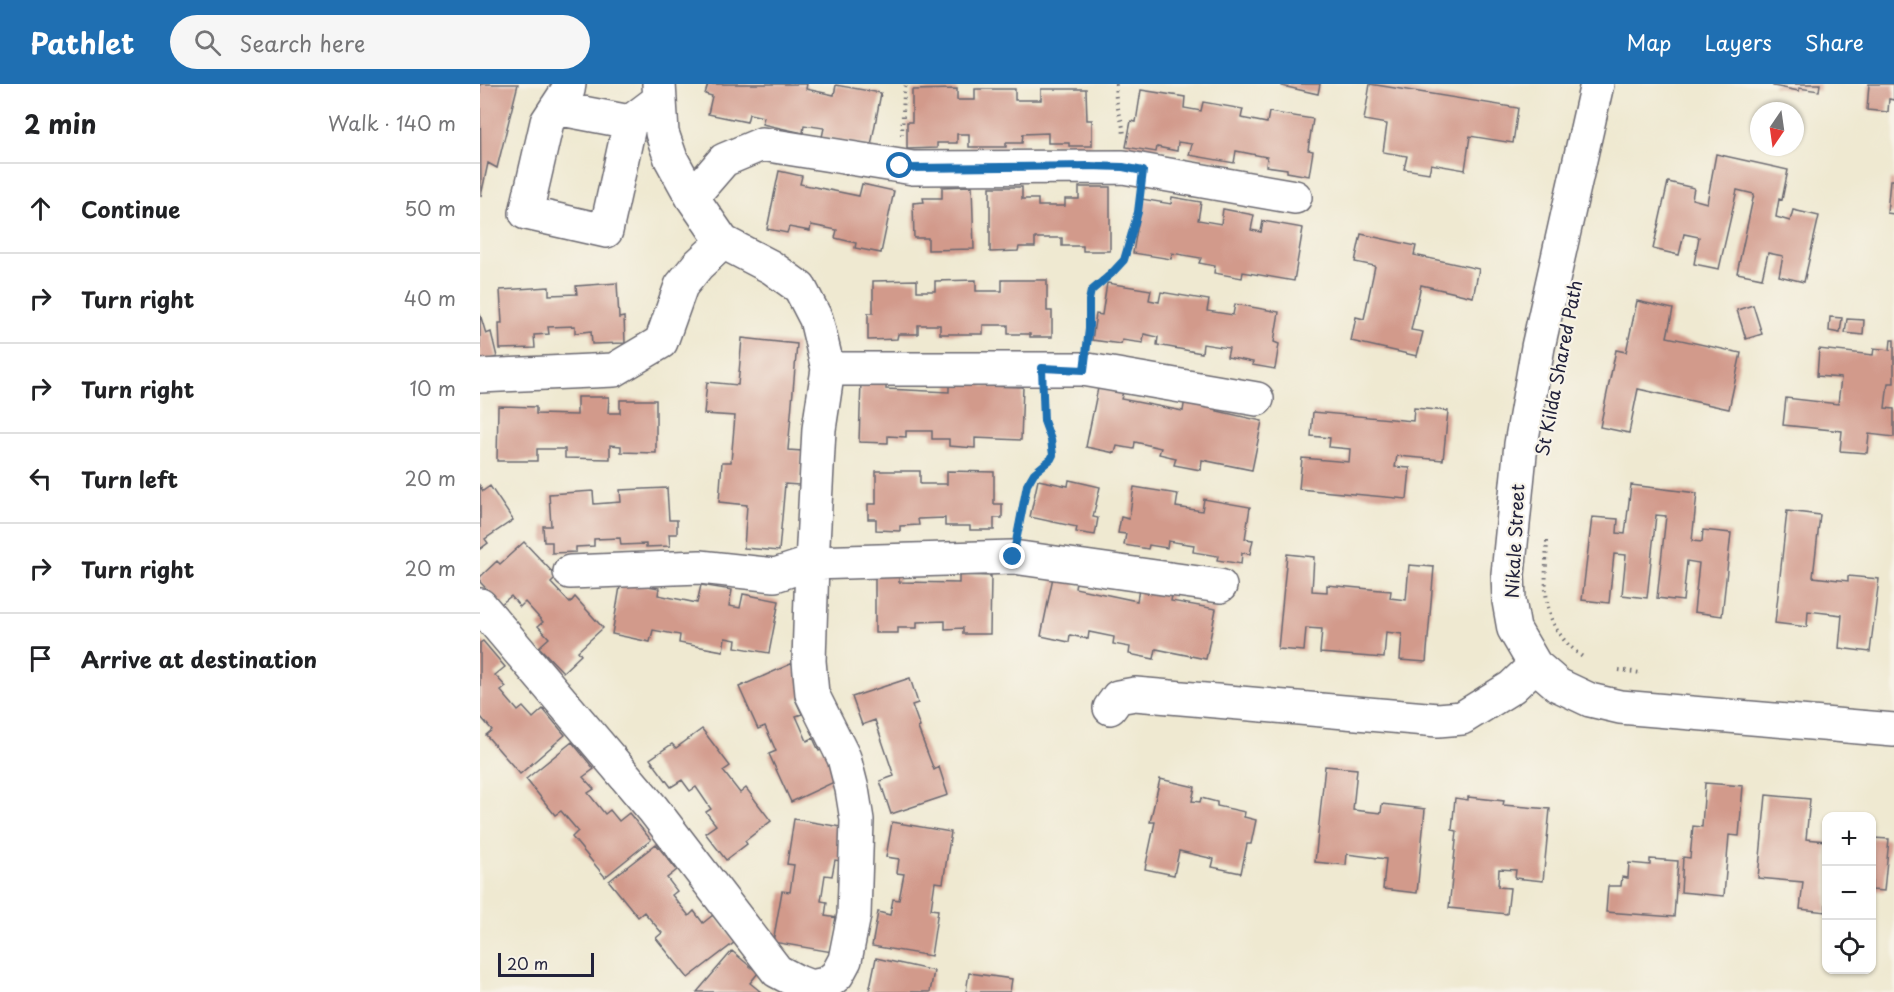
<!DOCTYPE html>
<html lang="en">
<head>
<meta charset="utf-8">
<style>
  :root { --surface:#fff; --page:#f6f6f6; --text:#202124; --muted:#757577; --line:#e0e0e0; --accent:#1f6fb2 }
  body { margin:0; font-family:"Playpen Sans",sans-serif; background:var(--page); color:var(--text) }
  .controls { position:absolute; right:18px; bottom:18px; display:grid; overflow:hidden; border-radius:12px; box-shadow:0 2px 4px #0004 }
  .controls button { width:54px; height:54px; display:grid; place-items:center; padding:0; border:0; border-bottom:2px solid var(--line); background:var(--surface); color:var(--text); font:30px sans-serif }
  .compass { position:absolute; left:1270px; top:18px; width:54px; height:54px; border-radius:50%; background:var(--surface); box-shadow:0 2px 4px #0004; rotate:193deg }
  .scale { position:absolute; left:18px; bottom:15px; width:96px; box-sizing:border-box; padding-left:6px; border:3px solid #22223b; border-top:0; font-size:16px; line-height:21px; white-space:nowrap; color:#22223b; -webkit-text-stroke:4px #f7f3e8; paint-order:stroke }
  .stop { position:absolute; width:18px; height:18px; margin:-14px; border:4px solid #1f6fb2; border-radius:50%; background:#fff }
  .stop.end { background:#1f6fb2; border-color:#fff; box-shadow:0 2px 6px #0008 }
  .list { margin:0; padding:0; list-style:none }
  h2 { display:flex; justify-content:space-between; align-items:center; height:78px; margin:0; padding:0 24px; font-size:26px }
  h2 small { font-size:20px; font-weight:400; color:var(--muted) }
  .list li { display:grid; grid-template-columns:39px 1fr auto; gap:18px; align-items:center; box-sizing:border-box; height:90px; padding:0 24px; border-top:2px solid var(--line) }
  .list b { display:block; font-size:22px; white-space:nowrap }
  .list em { font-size:20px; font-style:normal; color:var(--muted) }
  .icon { flex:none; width:33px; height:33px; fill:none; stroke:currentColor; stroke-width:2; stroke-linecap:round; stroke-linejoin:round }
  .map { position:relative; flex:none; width:1414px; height:908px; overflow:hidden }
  header { display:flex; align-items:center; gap:36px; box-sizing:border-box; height:84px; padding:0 30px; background:var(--accent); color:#fff }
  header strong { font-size:28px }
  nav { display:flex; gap:33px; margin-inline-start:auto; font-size:21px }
  .search { width:420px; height:54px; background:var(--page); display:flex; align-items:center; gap:15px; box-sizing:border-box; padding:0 21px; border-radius:33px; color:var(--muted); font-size:22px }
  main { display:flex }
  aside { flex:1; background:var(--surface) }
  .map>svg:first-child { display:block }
</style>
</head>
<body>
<header>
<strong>Pathlet</strong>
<div class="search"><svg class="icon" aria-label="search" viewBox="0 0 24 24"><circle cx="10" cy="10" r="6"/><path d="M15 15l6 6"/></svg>Search here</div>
<nav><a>Map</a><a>Layers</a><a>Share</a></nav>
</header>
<main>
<aside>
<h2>2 min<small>Walk · 140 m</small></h2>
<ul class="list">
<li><svg class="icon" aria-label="ahead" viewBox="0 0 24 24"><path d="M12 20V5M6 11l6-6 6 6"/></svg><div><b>Continue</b></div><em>50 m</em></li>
<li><svg class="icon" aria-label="right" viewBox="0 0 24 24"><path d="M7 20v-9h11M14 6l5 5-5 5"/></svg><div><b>Turn right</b></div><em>40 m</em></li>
<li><svg class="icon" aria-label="right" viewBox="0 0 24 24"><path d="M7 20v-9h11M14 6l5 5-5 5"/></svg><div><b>Turn right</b></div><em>10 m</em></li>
<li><svg class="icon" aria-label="left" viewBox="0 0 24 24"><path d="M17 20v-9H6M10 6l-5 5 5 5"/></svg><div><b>Turn left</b></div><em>20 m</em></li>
<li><svg class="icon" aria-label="right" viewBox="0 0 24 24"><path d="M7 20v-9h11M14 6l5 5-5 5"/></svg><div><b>Turn right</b></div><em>20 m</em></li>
<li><svg class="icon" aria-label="arrive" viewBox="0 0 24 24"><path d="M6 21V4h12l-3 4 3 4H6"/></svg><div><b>Arrive at destination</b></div></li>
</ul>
</aside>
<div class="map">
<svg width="1414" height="908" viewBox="0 0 1414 908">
  <rect width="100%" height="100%" fill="#f7f3e8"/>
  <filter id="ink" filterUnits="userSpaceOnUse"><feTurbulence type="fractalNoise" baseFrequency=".0167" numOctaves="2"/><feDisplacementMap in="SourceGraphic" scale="12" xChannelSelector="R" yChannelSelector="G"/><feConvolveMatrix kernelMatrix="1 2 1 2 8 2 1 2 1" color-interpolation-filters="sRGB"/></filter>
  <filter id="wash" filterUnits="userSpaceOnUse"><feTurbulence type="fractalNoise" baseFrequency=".008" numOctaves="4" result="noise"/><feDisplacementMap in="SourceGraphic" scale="24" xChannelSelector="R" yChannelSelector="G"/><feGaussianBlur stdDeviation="1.35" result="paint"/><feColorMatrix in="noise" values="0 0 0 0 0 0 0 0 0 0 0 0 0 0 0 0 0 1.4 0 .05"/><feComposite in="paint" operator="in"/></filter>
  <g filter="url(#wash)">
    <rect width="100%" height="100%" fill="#efe9d1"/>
    <g id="blocks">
      <path fill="#d29a8b" d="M0,0H38L17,84L8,79L1,112Z
        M228,0H327L326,5L354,11L356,1L401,9L391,62L342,53L344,44L324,41L323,49L282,40L284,33L269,30L267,38L228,30L232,12L225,10Z
        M802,0H840L838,10L802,2Z
        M890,0L1038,24L1033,59L990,52L985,86L951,80L949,89L924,85L927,72L903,68L907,40L884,36Z
        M1293,0H1340L1339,7L1319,4V7L1293,2Z
        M1389,0H1414V16L1409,15L1408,28L1387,26Z
        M477,5V16H495V5H535V16H561V5H606L607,36H612V62H589V59H568V49L543,50L542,59H526V63H489V50H477V59H457V64L427,65V38H432V6Z
        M661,6L705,13L704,24L721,27L723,18L763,25L761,34L787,39L789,28L833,35L828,66L833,67L829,92L807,88V85L786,82L787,73L756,67L754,79L709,71L712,60L698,58L697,67L677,63L676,68L646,63L651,37L656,38Z
        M1236,70L1308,86L1302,116L1299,115L1296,133L1310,137L1313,126L1339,132L1324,198L1299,192L1303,172L1288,169L1282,194L1257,189L1274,110L1257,106L1239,185L1214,180L1219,153L1204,150L1199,171L1173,165L1188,98L1214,104L1212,115L1227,119Z
        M299,87L322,92L320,100L379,112L382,100L414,107L401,169L375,164L376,159L355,154L357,146L331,141L330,147L309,143L307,149L287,145Z
        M1410,96H1414V130L1407,129Z
        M492,102L494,165L448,166V154H434L433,119L444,118L443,114H462V103Z
        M510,103H542V115H558V122H585V115H599V103H630V167H603V162H582V154H555V163H539L538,167L510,168Z
        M692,113L721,118L718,136L741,140L743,125L774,131L771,146L781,148L783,137L823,144L814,197L763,188L762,194L734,189L735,182L719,179L721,174L692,169L691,175L653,169L662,115L691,120Z
        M881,150L936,162L934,171L999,185L993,213L941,201L931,246L943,248L937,272L871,257L876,233L884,235L895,182L875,178Z
        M437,196V207H455V197L496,196V207H522V196H567V227H572V253H550V250H528V241H503V250H460V241H438V250H418L417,255L388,256V229H393V197Z
        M137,199L139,234L144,233L145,259L112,260L111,247L95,249V242L68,243L69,250L54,251L55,264L20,265L19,239H22L20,206L69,203V211L97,210L96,202Z
        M627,199L671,206L669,216L679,218L681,208L729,216L727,227L753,231L755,220L799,228L794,258L799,260L795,285L772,281L773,278L747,273L749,264L723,260L722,269L677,261L678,253L664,250L663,259L642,256L641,260L612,256L616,230L622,231Z
        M1157,217L1193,225L1187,253L1261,269L1249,325L1158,305L1149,349L1120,343L1136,266L1146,268Z
        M1273,221L1282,250L1266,255L1257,226Z
        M0,230L6,250L11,248L17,273L0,278Z
        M1350,233L1362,234L1360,249L1349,247Z
        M1367,235L1384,236L1383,251L1365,249Z
        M262,254L317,260L308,366L322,367L319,401L305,400L299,467L264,464L267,421L239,418L242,378H251L255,332L224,330L227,298L258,301Z
        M1411,256H1414V299H1408L1405,324L1414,325V353L1389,350L1387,369L1360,367L1362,347L1303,341L1306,314L1358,320L1361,294L1337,292L1339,265L1393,271L1394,264L1410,266Z
        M469,296L503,297V302L543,303L541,356L495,354V364L469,362V355H452V347H426V353L408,352V359L379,358L381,297L406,298V305L469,308Z
        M618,304L643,308L641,315L703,327L705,315L738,322L737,327L782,337L772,386L722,376L721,386L694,381L696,374L679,370L681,364L655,358L654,365L637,362L635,369L606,363Z
        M97,313H129L128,329H140V316H176V369L141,368V362L130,361V375L85,374V365H57V377H17L18,322L56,323V330L97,331Z
        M934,324L968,327L963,376L917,372L915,383L930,384L927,415L819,405L822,374L869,378L870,365L849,363L850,354L831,352L833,328L933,337Z
        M396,387H440V400H467V387L514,388V420H522V434H514V446H490V442H465V434L438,435L439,441L420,442V447L396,446V435H388V420H396Z
        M558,396L588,402L589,396L620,403L613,433L618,434L615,451L596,448L597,443L550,433Z
        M1151,401L1217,409L1212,457L1222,458L1223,446L1251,449L1242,532L1214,528L1219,479L1207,477L1203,517L1177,514L1186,432L1176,431L1167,514L1142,511L1146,471L1134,470L1129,519L1102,516L1112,433L1138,435L1137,449L1145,450Z
        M0,402L3,407L10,402L33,436L5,455L8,459L0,465Z
        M654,403L698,410L696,423L722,427L724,415L770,423L765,455L773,456L770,470L762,469L761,480L737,476L738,472L713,468L714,461L688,457L687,464L669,461L668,465L644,461L646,450L638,449L641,433L649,435Z
        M187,404L189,436H197V450H189L190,462L166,463V460L141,461L140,454L114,455V462L96,463V468L72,469V458H64L63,442H71L69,410L113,407L114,420L141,418L140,406Z
        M1307,427L1340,431L1333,493L1368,497V492L1399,495L1390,568L1359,564L1362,531L1328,527L1327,543L1295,539Z
        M44,458L77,493L71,499L90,519L95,513L123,544L98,567L101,571L83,588L59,563L69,554L58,542L63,538L45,518L40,523L31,512L21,520L0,498V493L17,477L20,480Z
        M807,470L834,473L832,507L847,508V501L911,507L910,514L926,516L929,481L954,483L946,578L920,576L922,550L906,548L904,574L840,569L842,545L826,544L824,567L798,565Z
        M395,490H419V498L479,499V491L511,492L510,550H483V544L465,545V537L437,538V544H418V549H395Z
        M573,493L596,498L595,504L657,517L659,505L692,511L691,517L736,525L726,575L676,565L674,575L649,570L650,563L633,560L634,553L609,548L608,555L590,551L589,558L561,552Z
        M141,497L179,504L178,511L217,519L221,501L252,506L249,522L260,524L263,510L299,517L289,569L255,563L256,556L245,554L243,567L199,559L200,551L173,546L170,558L132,550Z
        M3,557L25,583L15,591L26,603L21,607L38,627L43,623L53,634L63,625L85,651L40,690L6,651L12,646L0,632V559Z
        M313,579L327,610L315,615L322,630L316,632L327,657L333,654L339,667L350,662L365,693L311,718L289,670L296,667L285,642L278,645L259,603Z
        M430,594L438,619L432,621L440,643L438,644L454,686L459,683L468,711L411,730L400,697L414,692L395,636L382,641L372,613Z
        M222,645L250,682L243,687L260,709L266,704L291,737L265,757L267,760L246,776L225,749L236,741L226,728L231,725L216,703L210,707L202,696L191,703L170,675L192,660L196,664Z
        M92,658L114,685L103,693L114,705L108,709L125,730L130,726L139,737L149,729L171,756L125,793L92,753L98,747L81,727L75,731L46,695Z
        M845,682L877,685L873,726L901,729L902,720L945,725L937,809L903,805L906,775L867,770L866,781L835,778Z
        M680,695L715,703L712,717L720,718L721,714L737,718V722L765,728L764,733L776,736L771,760H767L761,789L732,783L734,775L699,767L694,791L665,785L675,738H670Z
        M1225,699L1263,702L1259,752L1249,751L1244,812L1201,808L1203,773L1210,774L1213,742L1222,743Z
        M1286,711L1330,715L1326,755L1346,757V828L1320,825L1323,798L1278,794Z
        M988,713L1024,717L1023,721L1070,725L1063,797L1035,794L1036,786L1019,785L1018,803L1030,804L1027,830L969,824L977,747L972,746L975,714L988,716Z
        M314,735L373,745L367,778L355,776L352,792L345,791L341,817L347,818L345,832L358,834L352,868L293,858L302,807L310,808L314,781L307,780Z
        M412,738L471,748L463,799L455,798L451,825L458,826L451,872L392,862L398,828L410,831L413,815L419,816L424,790L417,789L419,775L406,773Z
        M1392,754L1409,755L1404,807L1392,806Z
        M176,760L197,786L187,794L197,807L192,811L209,832L214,827L223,839L233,831L255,858L208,894L176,854L182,849L164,828L158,833L129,797Z
        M1170,775L1198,777L1194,833L1126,828L1128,802H1141L1142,793L1148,794L1149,779L1170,781Z
        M252,867L278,889L270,899L281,908H217Z
        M396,874L454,887L450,908H389Z
        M489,889L532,895L530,908H486Z"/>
    </g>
  </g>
  <g filter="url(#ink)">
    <use href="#blocks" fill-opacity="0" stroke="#6a6870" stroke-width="1.5"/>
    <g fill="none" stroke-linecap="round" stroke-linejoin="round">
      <g stroke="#6a6870" stroke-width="36">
        <path id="minor" d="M89,0L88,6L67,38L46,129L126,147L150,38L179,16
          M1117,0L1058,263L1041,360L1028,490L1029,517L1034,545L1055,581L1078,601L1110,616L1140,623L1414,646
          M76,24L150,38
          M212,113L244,76L282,60L433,84L643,83L815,113
          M348,285H602L777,315
          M0,292L134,286L181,258L201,202L218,181L243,158
          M90,488L220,483L295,491L332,479L533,473L740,502
          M0,521L173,725L297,887L318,898L331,903L346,900L357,891L365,876L374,831L377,736L372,705L364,674L332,610L329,577L332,479L339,345L348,285L336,235L320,204L291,183L243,158L212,113L191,75L182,49L179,0
          M630,624L638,613L655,610L958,636L982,634L1032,603L1055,581"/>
      </g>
      <path stroke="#6a6870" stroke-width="4" stroke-dasharray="1.5 4.5" stroke-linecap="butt" d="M636,0C633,18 643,34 644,52
        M422,51L424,9L426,0
        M609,252C610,239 606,223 611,210C614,198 636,188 643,177C653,163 657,134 659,117
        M538,443L547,401L554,389L571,375L573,371L571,355L564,337L563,317
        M1067,457C1065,506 1059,542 1104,574
        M1139,586L1161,589"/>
      <use href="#minor" stroke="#fff" stroke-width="33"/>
    </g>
  </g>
  <g fill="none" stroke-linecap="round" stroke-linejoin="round" filter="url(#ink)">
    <path stroke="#1f6fb2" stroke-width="8" d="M420,82L433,84L608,82L643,83L663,87L658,128L644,176L631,190L611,207L609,216V245L604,286L562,284L564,337L571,356L573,371L571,375L554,389L547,401L533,473"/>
  </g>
  <g text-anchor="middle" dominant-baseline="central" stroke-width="4.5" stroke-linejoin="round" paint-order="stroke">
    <g font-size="18" fill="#22223b" stroke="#f7f3e8">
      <text transform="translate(1078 284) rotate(-79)">St Kilda Shared Path</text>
      <text transform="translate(1034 457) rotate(-87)">Nikale Street</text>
    </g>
  </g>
</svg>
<div class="controls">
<button>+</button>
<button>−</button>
<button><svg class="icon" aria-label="locate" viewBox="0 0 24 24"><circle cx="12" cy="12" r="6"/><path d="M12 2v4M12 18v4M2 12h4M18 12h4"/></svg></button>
</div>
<svg class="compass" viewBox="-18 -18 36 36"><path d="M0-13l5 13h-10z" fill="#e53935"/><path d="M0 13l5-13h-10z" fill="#757577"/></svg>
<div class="scale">20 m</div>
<div class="stop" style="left:420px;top:82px"></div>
<div class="stop end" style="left:533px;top:473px"></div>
</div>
</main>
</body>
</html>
